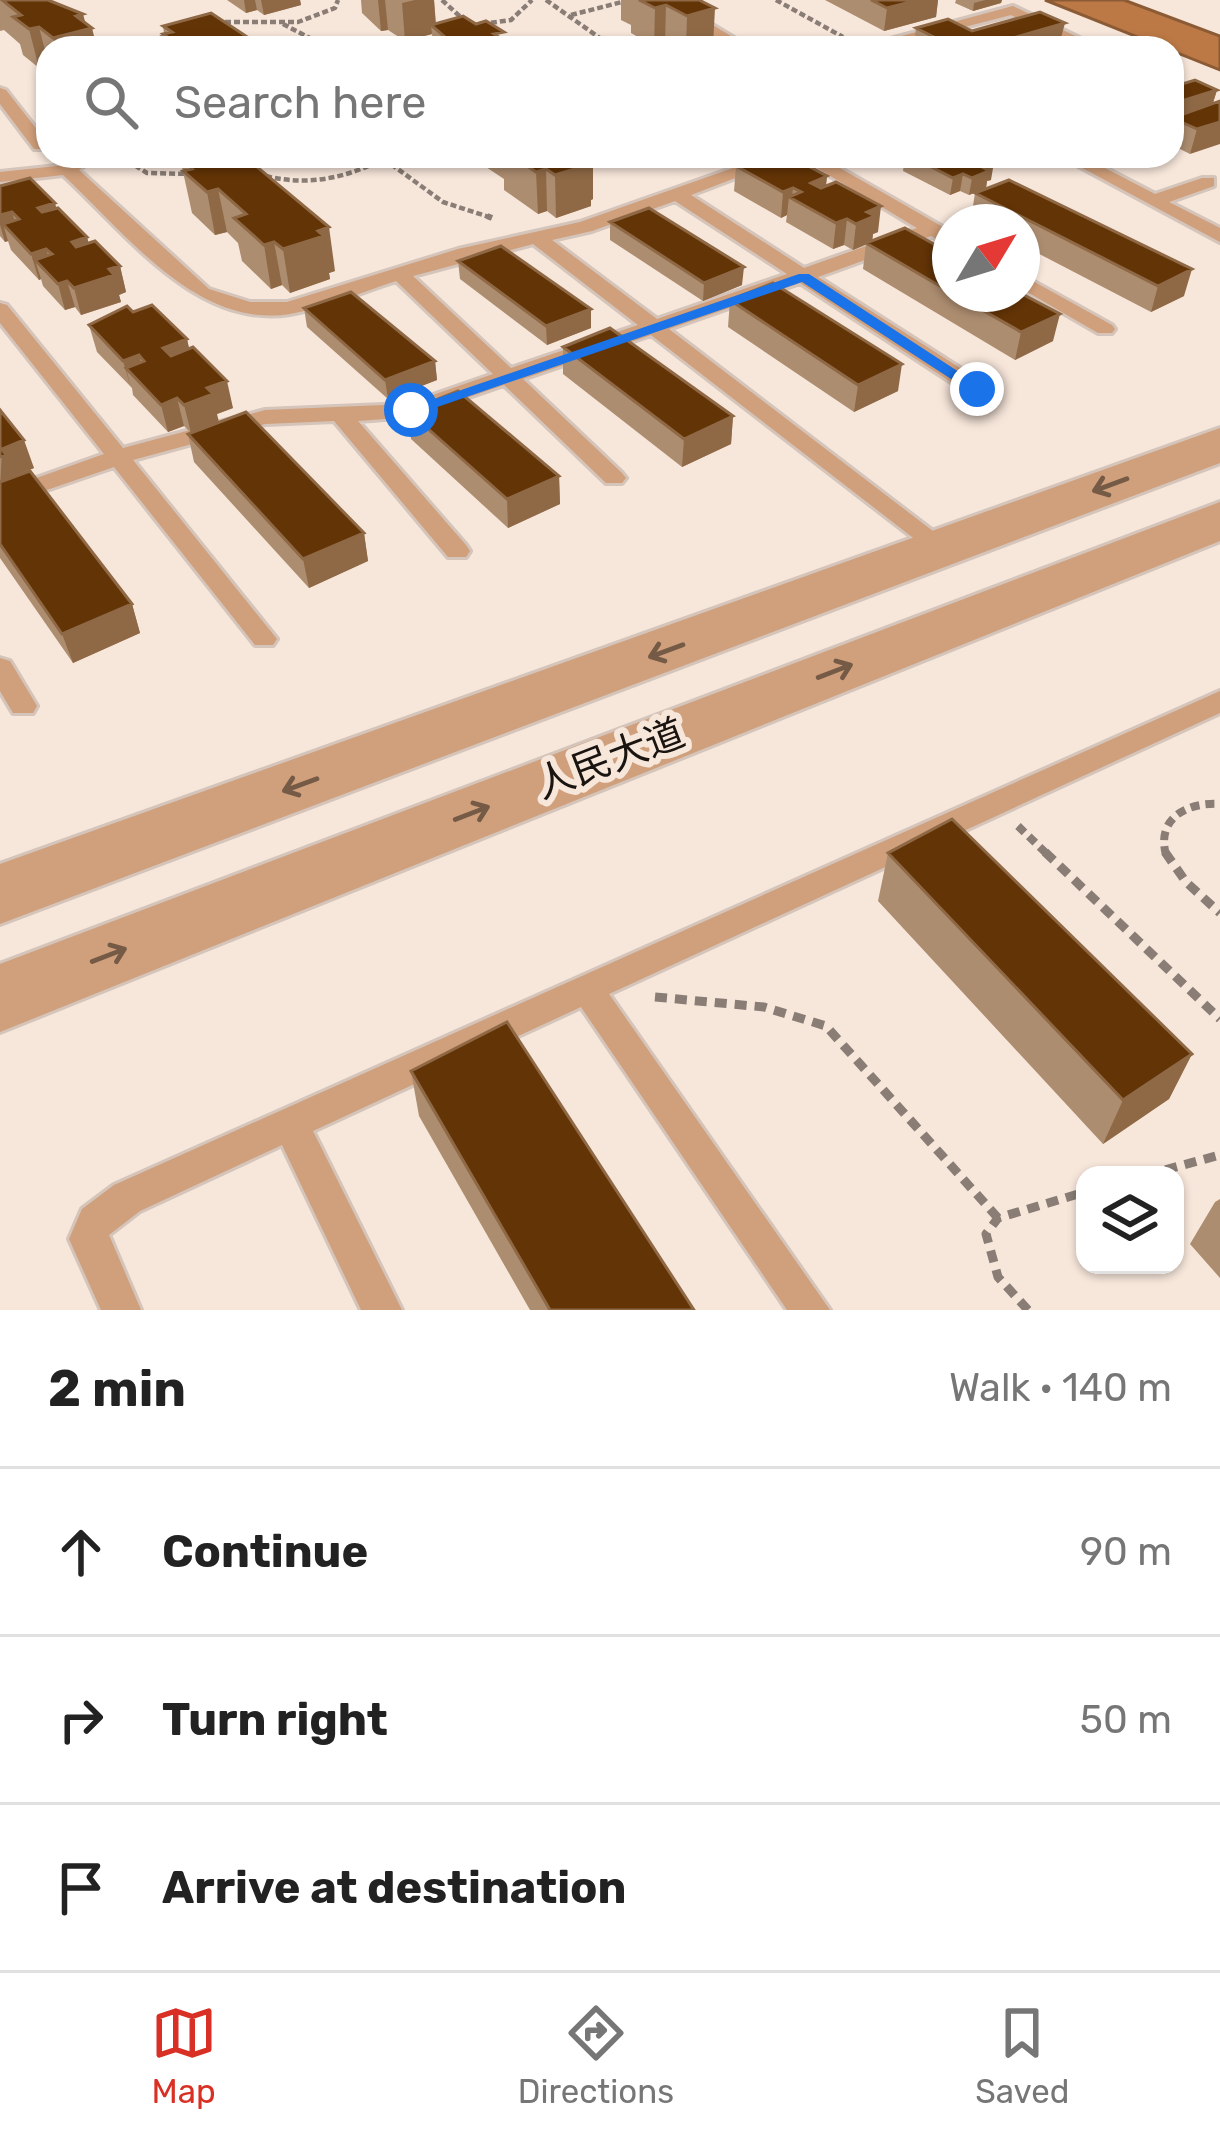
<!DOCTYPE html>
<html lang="en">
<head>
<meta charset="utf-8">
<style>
  :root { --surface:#fff; --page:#f2f2f2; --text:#222; --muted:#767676; --line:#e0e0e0; --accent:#d93025 }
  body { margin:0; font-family:Rubik,"Noto Sans SC",sans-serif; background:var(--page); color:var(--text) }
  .controls { position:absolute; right:36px; bottom:36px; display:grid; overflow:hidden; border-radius:24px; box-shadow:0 3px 9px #0004 }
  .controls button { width:108px; height:108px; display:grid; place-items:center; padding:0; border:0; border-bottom:3px solid var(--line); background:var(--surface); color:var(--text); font:60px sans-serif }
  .compass { position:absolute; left:932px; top:204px; width:108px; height:108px; border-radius:50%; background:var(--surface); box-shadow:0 3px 9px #0004; rotate:52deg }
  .stop { position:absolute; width:36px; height:36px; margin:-27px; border:9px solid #1a73e8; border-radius:50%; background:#fff }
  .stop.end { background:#1a73e8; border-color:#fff; box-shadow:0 3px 12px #0008 }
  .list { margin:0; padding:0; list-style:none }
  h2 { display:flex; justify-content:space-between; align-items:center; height:156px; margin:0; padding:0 48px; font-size:51px }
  h2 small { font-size:39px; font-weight:400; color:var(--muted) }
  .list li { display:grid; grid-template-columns:78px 1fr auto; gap:36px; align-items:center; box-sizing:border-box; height:168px; padding:0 48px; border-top:3px solid var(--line) }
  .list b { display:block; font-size:45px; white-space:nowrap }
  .list em { font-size:39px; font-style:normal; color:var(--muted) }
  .icon { flex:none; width:66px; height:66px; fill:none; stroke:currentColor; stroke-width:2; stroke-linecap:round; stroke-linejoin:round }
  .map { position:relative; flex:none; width:1220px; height:1310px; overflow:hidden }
  .search { position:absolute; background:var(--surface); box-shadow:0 3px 9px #0004; left:36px; right:36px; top:36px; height:132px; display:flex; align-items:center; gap:30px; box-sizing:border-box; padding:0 42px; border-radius:36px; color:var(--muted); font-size:45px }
  .sheet { height:660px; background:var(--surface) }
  nav { display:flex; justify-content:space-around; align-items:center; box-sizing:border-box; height:168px; border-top:3px solid var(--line); background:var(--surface); font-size:33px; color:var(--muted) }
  nav a { display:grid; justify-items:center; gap:6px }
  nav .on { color:var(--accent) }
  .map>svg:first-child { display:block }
</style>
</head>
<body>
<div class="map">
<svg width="1220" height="1310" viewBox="0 0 1220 1310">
  <rect width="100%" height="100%" fill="#f7e6da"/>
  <path fill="#bc7945" stroke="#8b5b35" stroke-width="3" d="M1045,0H1124L1220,36V70Z"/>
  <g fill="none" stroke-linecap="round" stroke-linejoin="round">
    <g stroke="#d4c4ba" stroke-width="6">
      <path id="service" d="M653,0H671L751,48H732Z
        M1013,6L1094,45L1067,48L1072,44L1011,15L883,48H857Z
        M0,88L6,90L46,141V149H34L0,104Z
        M76,156H96L79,170L209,289L250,302H287L458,249L580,222L767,156H793L691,195L804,268L917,228L797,156H819L950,231V245L931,236L818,277L985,384V394H969L800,283L669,329L955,548L943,556L934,554L651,335L523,379L622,473L626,478L622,483H606L504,385L411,417L358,421L466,545L470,551L466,557H448L334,421L265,424L133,460L277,639L273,645H255L114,467L0,506V491L104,454L0,323V303L7,305L123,448L265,410L407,404L493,374L396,281C362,292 325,308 290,314C196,329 125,232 63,175L0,182V172L57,166ZM675,201L787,274L657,319L552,240L592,231ZM533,244L638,325L511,368L413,276Z
        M1060,156H1082L1155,194L1202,178H1214V186L1169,202L1220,228V242Z
        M1022,275L1112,325L1115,329L1112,333H1098L1022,289Z
        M0,658L10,661L37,706L33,713H13L0,691Z
        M1220,691V713L609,994L830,1310H787L581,1007L313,1131L402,1310H361L282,1145L140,1211L109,1235L141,1310H101L69,1239L82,1209L114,1185Z"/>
    </g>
    <g stroke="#d4c4ba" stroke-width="6">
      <path id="tertiary" d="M1220,428V463L0,924V864Z
        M1220,502V541L0,1032V964Z"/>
    </g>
    <path stroke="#897d75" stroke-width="4.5" stroke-dasharray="6 3" stroke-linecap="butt" d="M442,0L467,23
      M546,0L614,48
      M776,0L843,37
      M571,15L626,1
      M216,22H298L335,8L338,0
      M283,24L325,46L347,48
      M482,24L511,20L532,0
      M145,48L172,30
      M120,156L147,173L190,174
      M384,159L443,202L492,218
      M266,176C310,187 350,177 389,156"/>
    <path stroke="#897d75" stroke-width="6" stroke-dasharray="8 4.5" stroke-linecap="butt" d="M487,216L492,218"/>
    <path stroke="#897d75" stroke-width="8" stroke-dasharray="9 6" stroke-linecap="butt" d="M1018,826L1048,855
      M1166,855C1156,818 1187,802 1220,804"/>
    <path stroke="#897d75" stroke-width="9" stroke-dasharray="12 8" stroke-linecap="butt" d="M1045,852L1220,1019
      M1165,852L1186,882L1220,913
      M655,997L764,1007L826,1026L998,1218
      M1146,1175L1220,1155
      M1028,1310L998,1277L986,1234L998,1218L1085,1192"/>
    <use href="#service" fill="#d09f7b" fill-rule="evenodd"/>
    <use href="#tertiary" fill="#d09f7b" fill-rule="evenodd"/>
  </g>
  <path fill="#ad8d70" d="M0,0H48L86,23L97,48H48V66L39,68L23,55L20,44L4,30L0,31Z
    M227,0H300L301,5L264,15L257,10L246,13Z
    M361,0H434L436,23L504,41L514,48H433L432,34L405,41L388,30L381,31L362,13Z
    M621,0H699L714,42L732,48H675L665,43L654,46L631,33V25L621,20Z
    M825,0H938L936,17L884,31Z
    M956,0H1002L1001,3L973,11L955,3Z
    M163,26L259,48H166Z
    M916,28L972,31L1061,38L1029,48H922L914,44Z
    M1172,87L1217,90L1213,103L1190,154L1172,145Z
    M457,156H592L593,199L591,200V206L556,218L547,211L538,214L504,190V179L483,165L473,168Z
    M876,156H981L991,180L987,181L986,188L969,195L960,191L950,195L903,171L904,164L897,167Z
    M180,158L335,271L329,273L330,279L290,293L282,285L271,289L242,261L238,243L227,232L215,235L192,213Z
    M736,166L827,176L826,186L878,232L873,234L872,241L950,253V294H1022L1053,341L1015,360L863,269L866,244L853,250L844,245L833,249L786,222L787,215L781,218L734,191Z
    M0,186L57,208L87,237L88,243L120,266L126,292L119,295L121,302L81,315L75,307L65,310L43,286L41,279L39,280L11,250L8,241L5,242L0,236Z
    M975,193L1184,296L1151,312L1022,245V222H977L971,219Z
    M610,222L742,285L703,301L610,240Z
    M458,261L591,328L547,345L460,279Z
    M730,300L898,391L854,412L728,327Z
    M304,308L435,361L437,380L388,399L307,327Z
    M89,325L187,339L189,349L233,408L217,414L191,433L184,426L168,432L133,395L132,388L97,352Z
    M563,347L733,416L731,444L682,467L563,374Z
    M0,410L34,468L14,477L132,604L140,633L73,663L0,558Z
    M408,411L559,476L560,504L508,528L411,439Z
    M188,434L364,533L368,561L309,588L194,462Z
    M888,853L1192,1054L1169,1099L1103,1144L878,901Z
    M411,1071L694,1310H530L419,1116Z
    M1220,1199V1278L1190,1244L1215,1202Z"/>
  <path fill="#8f6946" d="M244,0H255L257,10L246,13Z
    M261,0H300L301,5L264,15Z
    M378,0H385L388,30L381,31Z
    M415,0H434L436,30L431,25L432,34L405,41L402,3Z
    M918,0H938L936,17L884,31L887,8Z
    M985,0H1002L1001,3L973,11L974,3Z
    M666,5L665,43L654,46L655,8Z
    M715,8L713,46L686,48L687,16Z
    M83,14L87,29L92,28L97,48H56L53,38L76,16Z
    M1065,23L1061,38L1029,48H978Z
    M39,27L48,62V66L39,68L29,29Z
    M1217,90L1212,106L1172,118V104Z
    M1220,122V144L1190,154L1197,129Z
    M472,156H482L483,165L473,168Z
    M898,156H905L904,164L897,167Z
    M593,157V199L591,200V206L556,218L555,175Z
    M994,162L991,180L987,181L986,188L969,195L972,178L982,167Z
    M546,169L547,211L538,214L536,172Z
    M963,174L960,191L950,195L953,178Z
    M827,176L824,202L811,183Z
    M793,188L792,199L789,197L787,215L781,218L783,192Z
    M218,189L227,232L215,235L207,192Z
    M55,203L62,228L38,208Z
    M881,206L878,232L873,234L872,242L853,250L856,224L867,212Z
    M12,212L19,237L3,224L8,241L5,242L0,225V215Z
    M847,219L844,245L833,249L836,223Z
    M329,227L335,271L329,273L330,279L290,293L283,249Z
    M87,237L94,263L72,242Z
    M274,242L282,285L271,289L264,245Z
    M46,249L54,275L35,260L41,279L39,280L31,254Z
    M120,266L126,292L119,295L121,302L81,315L74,288L109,269Z
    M744,267L742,285L703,301L704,283Z
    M1192,269L1184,296L1151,312L1158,286Z
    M67,281L75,307L65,310L58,284Z
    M591,309V328L547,345L546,326Z
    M1060,314L1053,341L1015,360L1021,332Z
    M187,339L193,366L170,375L163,348Z
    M139,355L146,383L126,368L131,388L123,361Z
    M435,361L437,380L388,399L385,380Z
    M902,364L898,391L854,412L858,385Z
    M227,381L233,408L217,414L219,422L191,433L184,405L207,388Z
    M177,398L184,426L168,432L161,405Z
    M733,416L731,444L682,467L684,439Z
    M24,440L34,468L13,476L16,483L0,489L2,449Z
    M559,476L560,504L508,528L507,499Z
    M364,533L368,561L309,588L303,559Z
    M132,604L140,633L73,663L62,634Z
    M1192,1054L1169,1099L1103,1144L1123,1100Z"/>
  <path fill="#633406" stroke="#8f6946" stroke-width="3" d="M2,0H48L83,14L76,16L92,28L53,38L39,27L29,29L13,17L21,15Z
    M639,0H699L715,8L687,16L666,5L655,8Z
    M871,0H918L887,8Z
    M1040,12L1065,23L978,48H956L916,28L948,19L972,31Z
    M211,13L258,44L242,48H183L163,34L172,32L163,26Z
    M463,16L476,24L486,21L504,32L494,34L514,47L468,48L460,43L454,45L431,25Z
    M718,41L732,48H694Z
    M1195,80L1217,90L1172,104V87Z
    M1220,101V122L1197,129L1172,118Z
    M190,156H244L329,227L318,231L324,236L283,249L274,242L264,245L234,218L246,214L218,189L207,192L183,171L192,169L180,158Z
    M513,156H592L593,157L584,160L591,164L555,175L546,169L536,172Z
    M753,156H789L827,176L811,183L821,188L836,182L881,206L867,212L875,216L856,224L847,219L836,223L789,197L801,192L793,188L783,192L736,166Z
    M910,156H981L994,162L982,167L989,171L972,178L963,174L953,178Z
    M30,178L55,203L38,208L42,212L58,208L87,237L72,242L76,247L95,241L120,266L109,269L114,275L74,288L67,281L58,284L35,260L52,254L46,249L31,254L3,224L19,219L12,212L0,215V186Z
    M1009,180L1192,269L1158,286L975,193Z
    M649,208L744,267L704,283L610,222Z
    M905,228L950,253V292L866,243Z
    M501,246L591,309L546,326L458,261Z
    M773,283L902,364L858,385L730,300Z
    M351,292L435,361L385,380L304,308Z
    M954,294H1022L1060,314L1021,332Z
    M152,305L187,339L163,348L171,356L193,347L227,381L207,388L213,394L184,405L177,398L161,405L126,368L144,361L139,355L123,361L89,325L127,306L133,312Z
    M610,328L733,416L684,439L563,347Z
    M458,391L559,476L507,499L408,411Z
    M0,410L24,440L2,449L6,455L0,457Z
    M246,412L364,533L303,559L188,434Z
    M30,471L132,604L62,634L0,544V482Z
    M952,819L1192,1054L1123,1100L888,853Z
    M507,1022L694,1310H550L411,1071Z"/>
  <defs><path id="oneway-shaft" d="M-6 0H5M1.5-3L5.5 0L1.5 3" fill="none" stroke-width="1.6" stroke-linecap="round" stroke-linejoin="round" transform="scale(3)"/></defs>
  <g stroke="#755a46">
    <use href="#oneway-shaft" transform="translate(1110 485) rotate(160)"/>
    <use href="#oneway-shaft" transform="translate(666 651) rotate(160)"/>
    <use href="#oneway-shaft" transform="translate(835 671) rotate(-21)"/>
    <use href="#oneway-shaft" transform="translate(300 785) rotate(160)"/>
    <use href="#oneway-shaft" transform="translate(472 813) rotate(-21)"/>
    <use href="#oneway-shaft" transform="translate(109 955) rotate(-21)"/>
  </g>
  <path fill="#1a73e8" d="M799,274H809L985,389L971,392L802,282L417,414L403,410Z"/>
  <g text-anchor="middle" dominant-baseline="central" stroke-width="12" stroke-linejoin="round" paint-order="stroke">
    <g font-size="39" fill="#1a1410" stroke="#f7e6da">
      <text transform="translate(610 759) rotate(-21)">人民大道</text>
    </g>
  </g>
</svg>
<div class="controls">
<button><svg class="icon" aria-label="layers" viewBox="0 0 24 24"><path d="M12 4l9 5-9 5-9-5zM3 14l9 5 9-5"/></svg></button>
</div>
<svg class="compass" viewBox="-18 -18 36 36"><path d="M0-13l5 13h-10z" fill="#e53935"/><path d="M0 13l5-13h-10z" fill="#767676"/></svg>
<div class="stop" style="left:411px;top:410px"></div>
<div class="stop end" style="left:977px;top:389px"></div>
<div class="search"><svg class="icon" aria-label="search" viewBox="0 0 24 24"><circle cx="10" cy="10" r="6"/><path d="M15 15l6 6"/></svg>Search here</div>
</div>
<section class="sheet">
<h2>2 min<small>Walk · 140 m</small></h2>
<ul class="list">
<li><svg class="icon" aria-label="ahead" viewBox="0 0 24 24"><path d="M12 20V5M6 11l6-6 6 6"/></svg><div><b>Continue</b></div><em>90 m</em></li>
<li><svg class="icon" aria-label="right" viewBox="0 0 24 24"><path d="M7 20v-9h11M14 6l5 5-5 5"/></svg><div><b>Turn right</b></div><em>50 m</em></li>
<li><svg class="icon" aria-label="arrive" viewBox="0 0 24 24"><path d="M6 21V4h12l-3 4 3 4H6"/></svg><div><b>Arrive at destination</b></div></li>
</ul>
</section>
<nav>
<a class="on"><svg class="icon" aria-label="map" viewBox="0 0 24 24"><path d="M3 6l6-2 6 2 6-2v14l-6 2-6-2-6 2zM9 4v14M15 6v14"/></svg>Map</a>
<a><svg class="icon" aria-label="directions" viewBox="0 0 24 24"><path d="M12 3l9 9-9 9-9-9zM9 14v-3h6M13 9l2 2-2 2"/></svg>Directions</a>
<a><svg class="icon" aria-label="saved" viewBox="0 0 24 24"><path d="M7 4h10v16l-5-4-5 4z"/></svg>Saved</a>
</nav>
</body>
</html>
